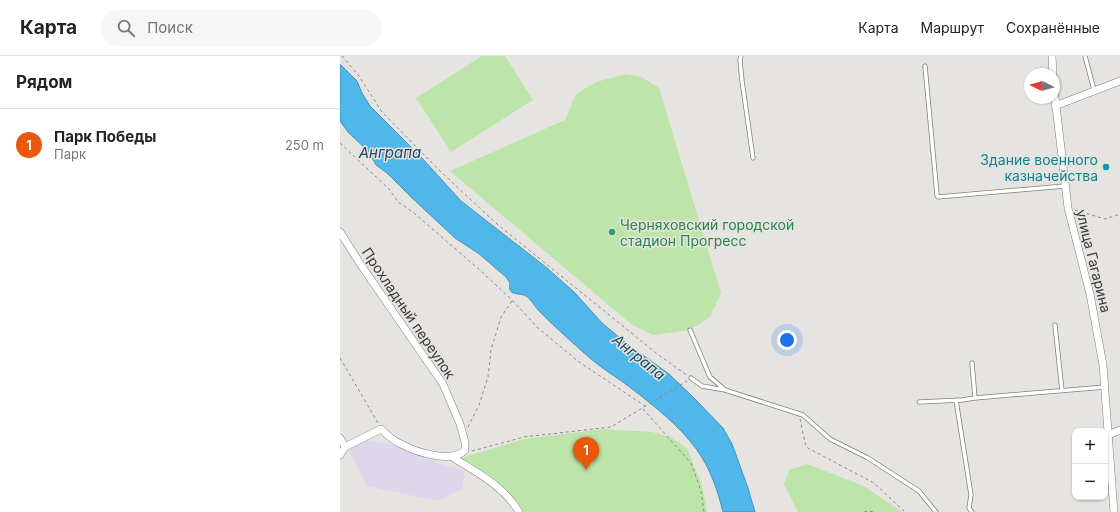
<!DOCTYPE html>
<html lang="ru">
<head>
<meta charset="utf-8">
<style>
  :root { --surface:#fff; --page:#f6f6f6; --text:#222; --muted:#767676; --line:#e0e0e0; --accent:#ea580c }
  body { margin:0; font-family:Inter,sans-serif; background:var(--page); color:var(--text) }
  .controls { position:absolute; right:12px; bottom:12px; display:grid; overflow:hidden; border-radius:8px; box-shadow:0 1px 3px #0004 }
  .controls button { width:36px; height:36px; display:grid; place-items:center; padding:0; border:0; border-bottom:1px solid var(--line); background:var(--surface); color:var(--text); font:20px sans-serif }
  .compass { position:absolute; left:684px; top:12px; width:36px; height:36px; border-radius:50%; background:var(--surface); box-shadow:0 1px 3px #0004; rotate:276deg }
  .you { position:absolute; left:447px; top:284px; width:14px; height:14px; margin:-10px; border:3px solid #fff; border-radius:50%; background:#1a73e8; box-shadow:0 0 0 6px #1a73e833 }
  .badge { display:grid; place-items:center; width:26px; height:26px; border-radius:50%; background:var(--accent); color:#fff; font-size:13px; font-weight:700 }
  .pin { position:absolute; translate:-50% -33px; filter:drop-shadow(0 1px 2px #0008) }
  .pin::after { content:''; position:absolute; top:21px; width:14px; height:12px; background:inherit; clip-path:polygon(0 0,100% 0,50% 100%) }
  .list { margin:0; padding:0; list-style:none }
  h2 { display:flex; justify-content:space-between; align-items:center; height:52px; margin:0; padding:0 16px; font-size:17px }
  h2 small { font-size:13px; font-weight:400; color:var(--muted) }
  .list li { display:grid; grid-template-columns:26px 1fr auto; gap:12px; align-items:center; box-sizing:border-box; height:72px; padding:0 16px; border-top:1px solid var(--line) }
  .list b { display:block; font-size:15px; white-space:nowrap }
  .list p { margin:0; font-size:13px; white-space:nowrap; color:var(--muted) }
  .list em { font-size:13px; font-style:normal; color:var(--muted) }
  .icon { flex:none; width:22px; height:22px; fill:none; stroke:currentColor; stroke-width:2; stroke-linecap:round; stroke-linejoin:round }
  .map { position:relative; flex:none; width:780px; height:456px; overflow:hidden }
  header { display:flex; align-items:center; gap:24px; box-sizing:border-box; height:56px; padding:0 20px; background:var(--surface); border-bottom:1px solid var(--line) }
  header strong { font-size:19px }
  nav { display:flex; gap:22px; margin-inline-start:auto; font-size:14px }
  .search { width:280px; height:36px; background:var(--page); display:flex; align-items:center; gap:10px; box-sizing:border-box; padding:0 14px; border-radius:16px; color:var(--muted); font-size:15px }
  main { display:flex }
  aside { flex:1; background:var(--surface) }
  .map>svg:first-child { display:block }
</style>
</head>
<body>
<header>
<strong>Карта</strong>
<div class="search"><svg class="icon" aria-label="search" viewBox="0 0 24 24"><circle cx="10" cy="10" r="6"/><path d="M15 15l6 6"/></svg>Поиск</div>
<nav><a>Карта</a><a>Маршрут</a><a>Сохранённые</a></nav>
</header>
<main>
<aside>
<h2>Рядом<small></small></h2>
<ul class="list">
<li><span class="badge">1</span><div><b>Парк Победы</b><p>Парк</p></div><em>250 m</em></li>
</ul>
</aside>
<div class="map">
<svg width="780" height="456" viewBox="0 0 780 456">
  <rect width="100%" height="100%" fill="#e6e4e1"/>
  <path fill="#ddd6ec" d="M27,384L54,389L101,408L121,413L124,415L123,432L98,445L27,430L10,396L11,391Z"/>
  <path fill="#bde4a9" d="M142,0H165L193,44L111,96L76,42Z
    M286,18L302,21L319,32L381,237L370,261L350,274L313,279L291,268L110,115L225,64L236,38L256,26Z
    M264,373L312,376L330,381L347,392L362,429L367,456H183C171,434 139,416 118,403L184,383Z
    M467,408L524,430L562,456H458L444,428L449,414Z"/>
  <path fill="#50b7eb" stroke="#4991b5" d="M0,8L17,25L22,37L30,50L81,101L121,145L207,212L234,236L262,267L286,287L329,318L354,342L383,372L392,388L408,432L415,456H383C378,435 370,412 357,394C340,370 314,350 291,332C278,322 264,314 251,303C234,288 216,272 200,256C195,251 191,243 186,240C179,236 167,241 170,227L166,221L138,197L115,182L70,140L47,117L36,109L29,96L8,76L0,65Z"/>
  <g fill="none" stroke-linecap="round" stroke-linejoin="round">
    <g stroke="#807e7c" stroke-width="5">
      <path id="service" d="M401,0L400,4L402,25L413,102
        M745,0L754,34
        M585,10L597,139L598,141L725,130
        M715,269L722,335
        M350,274L370,321L384,333
        M632,307L635,342L765,331
        M351,322L362,330L385,334L463,359L490,383L528,402L579,435L596,456
        M616,344L631,439L629,452L632,456
        M579,346L622,344L635,342"/>
    </g>
    <g stroke="#807e7c" stroke-width="8">
      <path id="minor" d="M712,0L713,18
        M714,33L728,152L750,238L763,309L774,456
        M715,50L780,25
        M0,176L23,212L103,328L120,368L125,386V394C112,408 76,396 61,388C53,385 47,379 41,373L5,391
        M768,379L780,374
        M0,382L5,391
        M0,399L5,391
        M112,401C136,416 164,430 179,456"/>
    </g>
    <path stroke="#8a8886" stroke-width="1" stroke-dasharray="3 3" stroke-linecap="butt" d="M2,0L19,20L42,56L100,115L157,168L316,297L348,320
      M0,87L49,133L58,146L74,157L141,215L172,244L198,272L239,306L305,350
      M735,154L765,163L780,158
      M0,302L38,367
      M303,353L351,407L361,435L364,456
      M460,363L466,391L534,427L565,456
      M128,371L139,349L148,321L151,294L161,261L172,245
      M132,395L184,381L271,371L347,325
      M524,456L528,455L534,456"/>
    <use href="#service" stroke="#fff" stroke-width="3.5"/>
    <use href="#minor" stroke="#fff" stroke-width="7"/>
  </g>
  <circle fill="#0f9aa8" stroke="#e6e4e1" stroke-width="1.5" cx="766" cy="111" r="4"/>
  <circle fill="#2e9e5b" stroke="#e6e4e1" stroke-width="1.5" cx="272" cy="176" r="4"/>
  <g text-anchor="middle" dominant-baseline="central" stroke-width="3" stroke-linejoin="round" paint-order="stroke">
    <g font-size="14" fill="#0d838f" stroke="#e6e4e1" text-anchor="end">
      <text x="758" y="103">Здание военного<tspan x="758" dy="16">казначейства</tspan></text>
    </g>
    <g font-size="14" fill="#27864d" stroke="#e6e4e1" text-anchor="start">
      <text x="280" y="168">Черняховский городской<tspan x="280" dy="16">стадион Прогресс</tspan></text>
    </g>
    <g font-size="14" fill="#3a3938" stroke="#e6e4e1">
      <text transform="translate(754 205) rotate(76)">улица Гагарина</text>
      <text transform="translate(69 257) rotate(56)">Прохладный переулок</text>
    </g>
    <g font-size="15" font-style="italic" fill="#1f4a60" stroke="#e6e4e1">
      <text x="50" y="96">Анграпа</text>
      <text transform="translate(299 301) rotate(39)">Анграпа</text>
    </g>
  </g>
</svg>
<div class="controls">
<button>+</button>
<button>−</button>
</div>
<svg class="compass" viewBox="-18 -18 36 36"><path d="M0-13l5 13h-10z" fill="#e53935"/><path d="M0 13l5-13h-10z" fill="#767676"/></svg>
<div class="you"></div>
<div class="pin badge" style="left:246px;top:414px">1</div>
</div>
</main>
</body>
</html>
